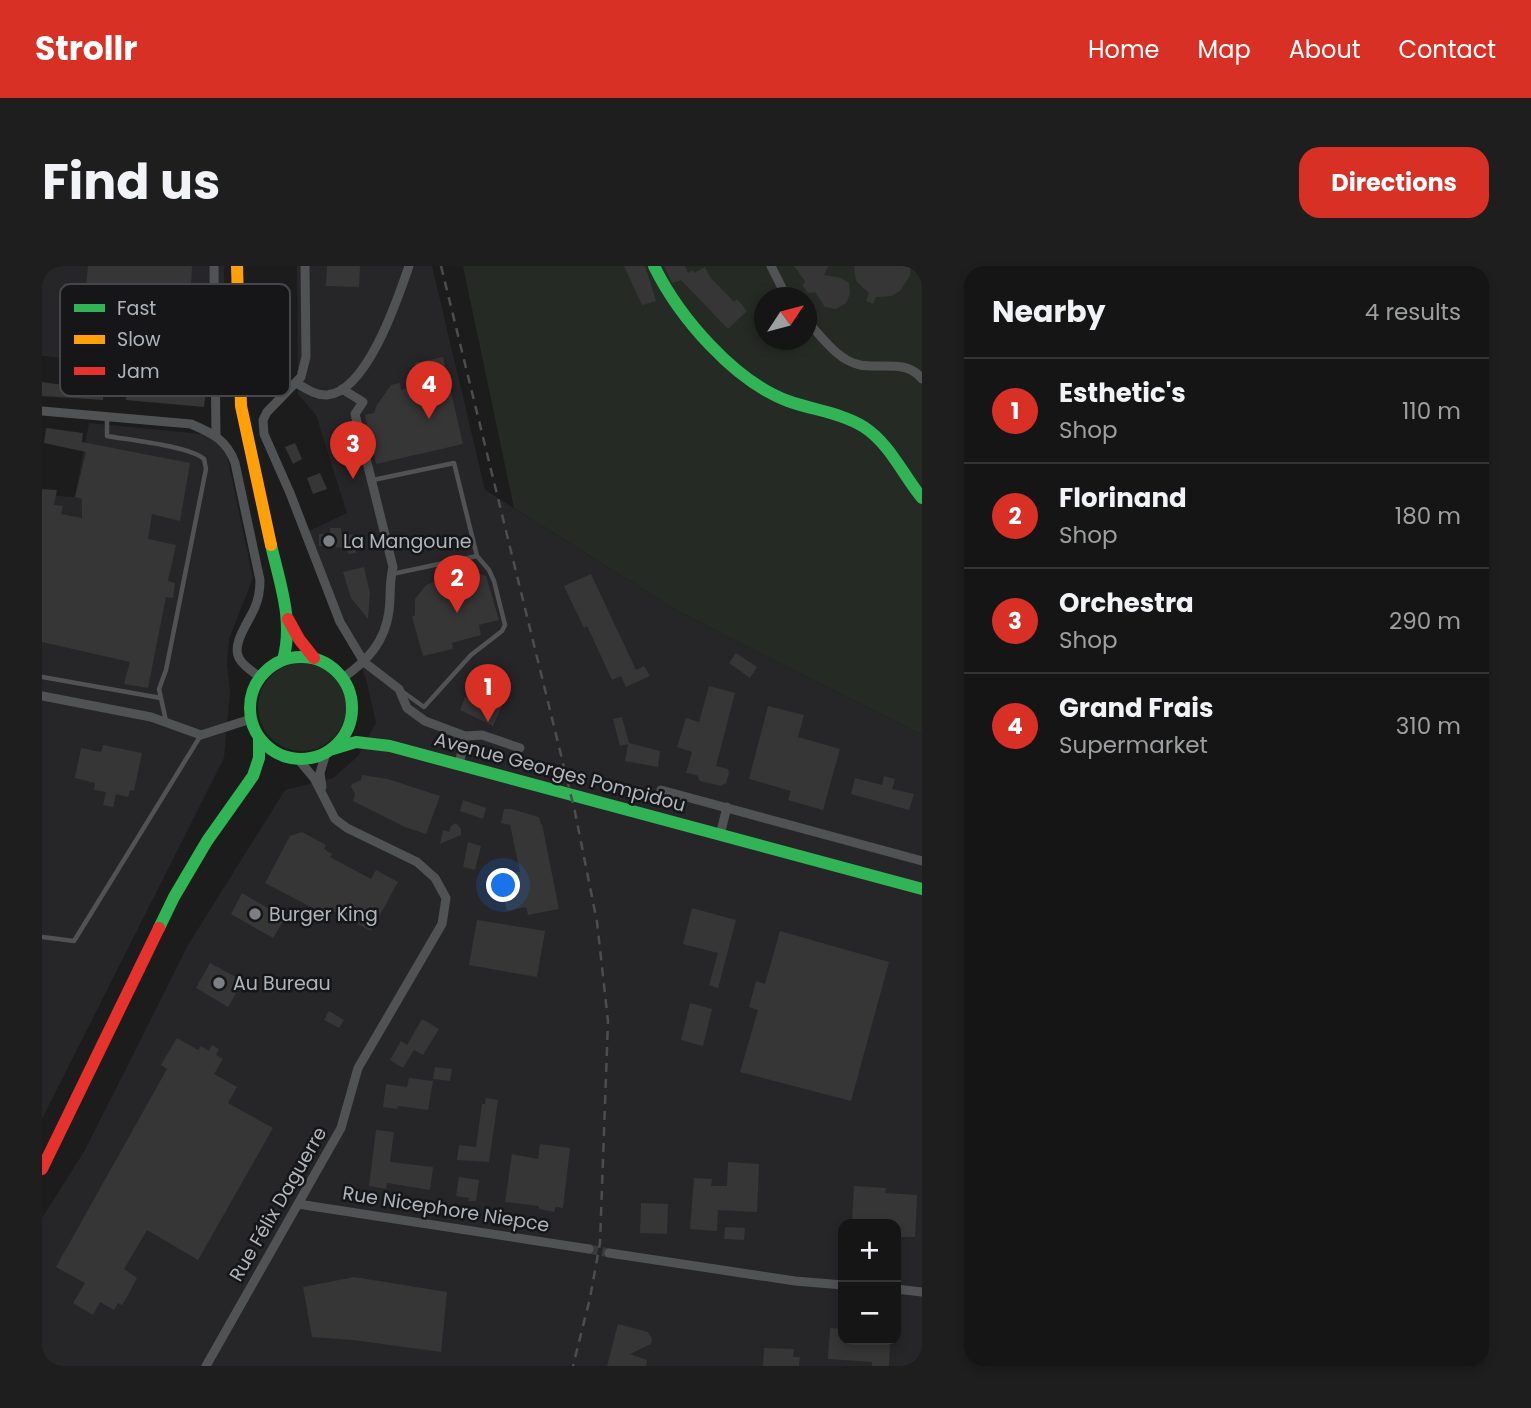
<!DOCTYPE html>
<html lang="en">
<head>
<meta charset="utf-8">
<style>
  :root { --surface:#151515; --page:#1e1e1e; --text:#f1f3f6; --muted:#9d9fa0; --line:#343434; --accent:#d93025 }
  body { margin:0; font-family:Poppins,sans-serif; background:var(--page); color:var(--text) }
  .controls { position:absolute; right:21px; bottom:21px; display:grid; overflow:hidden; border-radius:14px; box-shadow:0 4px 10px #0003 }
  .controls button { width:63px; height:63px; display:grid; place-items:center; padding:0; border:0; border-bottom:2px solid var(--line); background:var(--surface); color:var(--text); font:35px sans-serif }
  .compass { position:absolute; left:712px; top:21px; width:63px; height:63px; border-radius:50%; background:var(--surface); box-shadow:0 4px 10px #0003; rotate:54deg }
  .you { position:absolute; left:462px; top:620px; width:24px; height:24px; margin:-18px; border:5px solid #fff; border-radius:50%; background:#1a73e8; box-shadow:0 0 0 10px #1a73e833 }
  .badge { display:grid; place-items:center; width:46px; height:46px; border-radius:50%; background:var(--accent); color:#fff; font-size:23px; font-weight:700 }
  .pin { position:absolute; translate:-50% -58px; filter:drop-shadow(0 2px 4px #0008) }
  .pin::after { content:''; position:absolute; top:37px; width:24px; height:21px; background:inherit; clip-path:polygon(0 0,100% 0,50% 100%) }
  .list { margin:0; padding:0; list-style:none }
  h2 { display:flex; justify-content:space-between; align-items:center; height:91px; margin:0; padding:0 28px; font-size:30px }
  h2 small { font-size:23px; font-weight:400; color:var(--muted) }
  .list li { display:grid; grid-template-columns:46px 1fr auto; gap:21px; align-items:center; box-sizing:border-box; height:105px; padding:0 28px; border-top:2px solid var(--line) }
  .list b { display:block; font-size:26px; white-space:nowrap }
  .list p { margin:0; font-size:23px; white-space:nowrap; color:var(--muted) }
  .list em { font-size:23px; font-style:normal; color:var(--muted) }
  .map { position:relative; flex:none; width:880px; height:1100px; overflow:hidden; border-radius:21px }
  header { display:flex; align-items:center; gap:42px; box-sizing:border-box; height:98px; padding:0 35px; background:var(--accent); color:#fff }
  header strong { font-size:33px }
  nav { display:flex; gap:38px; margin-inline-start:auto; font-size:24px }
  .intro { display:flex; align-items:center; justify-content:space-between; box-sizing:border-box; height:168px; padding:0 42px }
  h1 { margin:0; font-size:49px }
  .button { padding:18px 32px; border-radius:21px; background:var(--accent); color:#fff; font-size:24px; font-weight:700 }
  main { display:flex; gap:42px; padding:0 42px }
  aside { flex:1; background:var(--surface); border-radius:21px; box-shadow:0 4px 10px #0003 }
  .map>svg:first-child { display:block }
</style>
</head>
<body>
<header>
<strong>Strollr</strong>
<nav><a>Home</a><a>Map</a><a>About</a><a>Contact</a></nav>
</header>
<div class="intro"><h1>Find us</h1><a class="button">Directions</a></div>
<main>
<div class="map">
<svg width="880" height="1100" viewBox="0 0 880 1100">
  <rect width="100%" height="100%" fill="#1c1c1c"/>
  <path fill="#262628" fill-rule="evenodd" d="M0,0H182L183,105L0,90Z
    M255,0H390L443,224L634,344L880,469V1100H0V952L43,884L146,679L243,524L291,512L316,490L334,457L324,413L267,265L305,247L274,149L256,128ZM801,958H854V1074H801Z
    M47,157L181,170L211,312L187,373L185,397L188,426L182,492L0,853V229L33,231Z"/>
  <path fill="#252b24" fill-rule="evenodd" d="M421,0H880V469L634,344L472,242ZM722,32H764V74H722Z
    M216 441a44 44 0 1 1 88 0a44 44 0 1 1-88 0Z"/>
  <path fill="#363637" d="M46,0H150L147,64H152L150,82L160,83V96L107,92L106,97L30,92L32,61L79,64L81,35L43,31Z
    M285,0H318L317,21L284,20Z
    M582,0H603L614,35L600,39Z
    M622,0H643L646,7L651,4L652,7L663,1L668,11L692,36L695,33L705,45L686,63L639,14L630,17Z
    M752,0H786L782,9L799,12L807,17L808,28L804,37L794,43L783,41L773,26L766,27L761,20L763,15Z
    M812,0H869L868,10L858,25L849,30L834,31L831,38L824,35L827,27L814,15Z
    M401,91L421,178L334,198L323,149L332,147L335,139L349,119L358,117L359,124L378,119L373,97Z
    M0,116L36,121V116L62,118L61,134L0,130Z
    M85,121L164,124L162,141L84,134Z
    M4,162L41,167L40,176L148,197L138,255L110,248L106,273L134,279L126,315L133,317L131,332L124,331L106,422L82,418L88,396L0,376V223L15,224L12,239L21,240L19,248L40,252V233L33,231L44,186L2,177Z
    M253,177L260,193L251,198L243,181Z
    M278,207L285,223L271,228L265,212Z
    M288,262H299L300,268L315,269L314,287L306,288L305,282L277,280V268H288Z
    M322,301L328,327L326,353L309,332L301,306Z
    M410,304L411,310L431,306L444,310L457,354L437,359L439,369L410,377L411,383L381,390L370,351L373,349V333L384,319L403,312L401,306Z
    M549,308L594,404L602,400L608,410L584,421L579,410L570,414L545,360L542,362L522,320Z
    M694,387L715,401L708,412L687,397Z
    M437,418L464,431L451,460L418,444L423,431L429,433Z
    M667,420L693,427L674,500L686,503L687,507L684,517L679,520L658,515L655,509L644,507L650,486L635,481L644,452L657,456Z
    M726,440L762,449L756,471L798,483L781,544L746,534L749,525L707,513Z
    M580,451L587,477L618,485L616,501L583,495L586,478L578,480L571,453Z
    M61,479L100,487L92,525L88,524L86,531L74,528L71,541L61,539L64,526L52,524L53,517L33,512L39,482L59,486Z
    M320,509L346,513L398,530L384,568L363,561L311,535L313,528L309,521L310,518L319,514Z
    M842,510L853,513L850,523L872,528L867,544L809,528L813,512L840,519Z
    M421,534L444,542L441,553L418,545Z
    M462,543H469L497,551L499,559L500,558L517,643L486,649L484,641L465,645L457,611L478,606L468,559L459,557Z
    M414,557L419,563V569L398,578L401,564L407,566L409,560Z
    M260,566L284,579L282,583L290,588L288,591L329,613L334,604L356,616L329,665L289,644L286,650L223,617L248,570Z
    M426,576L439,580L433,604L421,601Z
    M200,627L243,652L231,672L189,648Z
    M650,642L694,654L676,722L667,719L676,687L641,678Z
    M435,654L503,665L495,711L427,699Z
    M738,665L847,696L809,835L698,806L716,744L707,741L714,715L723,718Z
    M168,697L201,715L186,741L154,722Z
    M648,737L670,743L661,780L639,774Z
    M287,745L302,754L297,762L282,754Z
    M380,753L397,763L381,789L372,784L361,802L348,794L359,775L365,779Z
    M135,772L156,784L159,780L167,785L170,779L177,783L174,789L181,793L172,808L195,821L186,837L231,862L156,994L105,964L82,1003L95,1012L85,1031L80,1039L76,1037L72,1044L58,1036L51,1049L31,1037L43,1017L14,1001L125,803L119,799Z
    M393,801L410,803L408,815L391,813Z
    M367,812L391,815L386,844L356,840L355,843L341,841L344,818L365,821Z
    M444,832L456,834L447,896L415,894L417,879L434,881L440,838H443Z
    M334,864L352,866L348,896L391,901L388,924L345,917L344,923L327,920Z
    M498,878L528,882L521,942L514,941L512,946L497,943V940L463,936L470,888L496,893Z
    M686,896L717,898L715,946L676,944L675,965L648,963L652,912L670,913L669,920H685Z
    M417,911L437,914L434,935H426L427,932L414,930Z
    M812,920L844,922L843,927L875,929L873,971H854V958H810Z
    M599,937L626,938L625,968L598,967Z
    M683,961L703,962L702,974L682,973Z
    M312,1011L405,1026L399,1086L311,1074L270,1071L261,1021Z
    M576,1058L606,1066L610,1073L609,1078L588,1088L605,1094L604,1100H565Z
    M788,1062L801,1063V1074H848L847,1100H830V1096L786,1093Z
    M722,1082L752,1083L751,1091H758L757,1100H721Z"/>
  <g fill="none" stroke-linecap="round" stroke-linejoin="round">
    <path stroke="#393b3c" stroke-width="9" stroke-dasharray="9 4.5" stroke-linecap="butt" d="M547,983L567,987"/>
    <path stroke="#515254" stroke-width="4.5" d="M65,151V170C87,174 147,180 162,193L164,203L124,404L117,423L124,455
      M331,214L412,197L435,290L447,304L452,315L463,359L460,365L429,389L382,441L361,426
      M350,308L435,290
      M0,411L119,432
      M0,671L32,675L159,469"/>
    <path stroke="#515254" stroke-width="9" d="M172,0L174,169
      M263,0L264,91L259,111L225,146L221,154L222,168L248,227L298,356L322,396L357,423L365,442L383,455L423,470L440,469L478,482
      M729,0L745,32
      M764,54C780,71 795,94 818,99C839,103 865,93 880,113
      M254,117C263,122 274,130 285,129C325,126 356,32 367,0
      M300,123L321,136L313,148L351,301C347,316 349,330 347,345C343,376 326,394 301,412
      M0,145L149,158C170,167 185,174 193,197L218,314C218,324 217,332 213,341C208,354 189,378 197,392C201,400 211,406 218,411
      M0,430L109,451L159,469L209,453
      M417,499L423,470
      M280,521L278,507L284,487
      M619,524L880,595
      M678,569L685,541
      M256,938L547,983
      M567,987L753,1015L801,1019
      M854,1023L880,1026
      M164,1100L299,862L316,802L400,658L404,632L393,612L375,596L305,562L293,553L272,512L256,493"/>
    <path stroke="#30b455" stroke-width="12" d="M612,0C637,51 692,115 746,135C771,144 800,147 822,161C848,178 861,209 880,232
      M229,279C238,318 252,355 241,394
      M208 442a51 51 0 1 1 102 0a51 51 0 1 1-102 0Z
      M291,483L314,476L348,480L880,623
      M117,662L132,631L165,575L211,510L217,492V471"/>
    <path stroke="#ff9f0a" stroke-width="12" d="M195,0L199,140L229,279"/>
    <path stroke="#e5322d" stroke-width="12" d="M246,353L257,373L272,392
      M0,903L117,662"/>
    <path stroke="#4c4d4e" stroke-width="2.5" stroke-dasharray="9 7" stroke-linecap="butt" d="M399,0L533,546L555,656L566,755L558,977L548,1032L531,1100"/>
  </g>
  <g fill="#7c7f83" stroke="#161618" stroke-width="2.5">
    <circle cx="287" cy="275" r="7"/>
    <circle cx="213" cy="648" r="7"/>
    <circle cx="177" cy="717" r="7"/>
  </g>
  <g text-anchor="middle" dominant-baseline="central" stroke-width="5" stroke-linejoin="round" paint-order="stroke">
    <g font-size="19" fill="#afb5bb" stroke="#161618" text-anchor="start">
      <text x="301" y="275">La Mangoune</text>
      <text x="227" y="648">Burger King</text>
      <text x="191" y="717">Au Bureau</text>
    </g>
    <g font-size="19" fill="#afb5bb" stroke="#161618">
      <text transform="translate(518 506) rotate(15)">Avenue Georges Pompidou</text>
      <text transform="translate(236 938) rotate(-60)">Rue Félix Daguerre</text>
      <text transform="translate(404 943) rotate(9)">Rue Nicephore Niepce</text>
    </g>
  </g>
  <rect x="18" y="18" width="230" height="112" rx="10" fill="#161618" stroke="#444649" stroke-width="2"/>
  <rect x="32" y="38" width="31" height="8" fill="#30b455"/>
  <rect x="32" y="69" width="31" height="9" fill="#ff9f0a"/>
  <rect x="32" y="101" width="31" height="8" fill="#e5322d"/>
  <g font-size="19" fill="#afb5bb">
    <text x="75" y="49">Fast</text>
    <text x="75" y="80">Slow</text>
    <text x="75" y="112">Jam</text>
  </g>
</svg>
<div class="controls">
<button>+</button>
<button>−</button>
</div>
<svg class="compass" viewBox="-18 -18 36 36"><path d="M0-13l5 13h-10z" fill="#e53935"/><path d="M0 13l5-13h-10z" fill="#9d9fa0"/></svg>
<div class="you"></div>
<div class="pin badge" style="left:446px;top:456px">1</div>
<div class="pin badge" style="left:415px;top:347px">2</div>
<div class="pin badge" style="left:311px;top:213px">3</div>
<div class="pin badge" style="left:387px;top:153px">4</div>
</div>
<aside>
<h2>Nearby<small>4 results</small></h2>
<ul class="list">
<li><span class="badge">1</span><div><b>Esthetic's</b><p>Shop</p></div><em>110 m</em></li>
<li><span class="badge">2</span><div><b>Florinand</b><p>Shop</p></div><em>180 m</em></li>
<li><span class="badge">3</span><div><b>Orchestra</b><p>Shop</p></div><em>290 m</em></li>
<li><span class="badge">4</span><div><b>Grand Frais</b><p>Supermarket</p></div><em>310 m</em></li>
</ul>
</aside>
</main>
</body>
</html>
